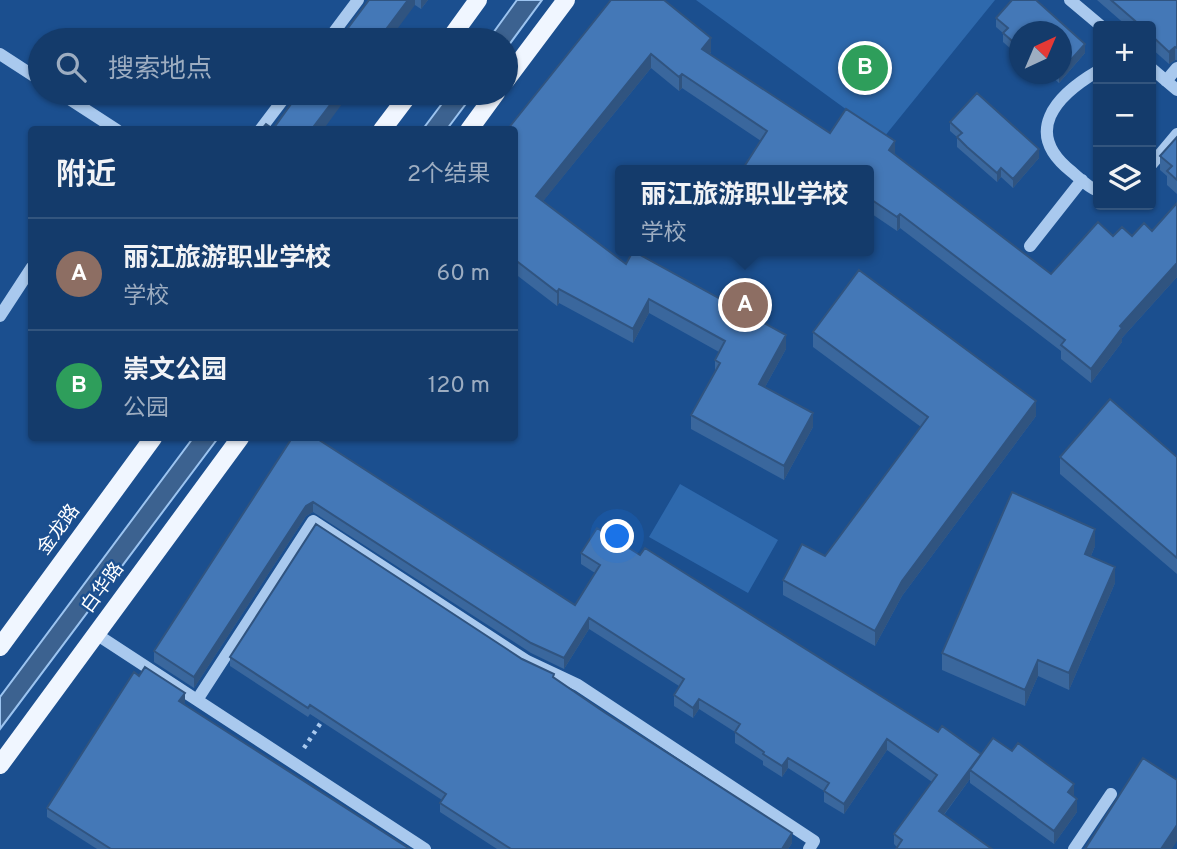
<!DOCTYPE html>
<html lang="zh">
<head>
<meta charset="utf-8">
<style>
  :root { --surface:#143b6b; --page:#214673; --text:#f1f3f6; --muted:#9dadc1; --line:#33557e; --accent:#ffd166 }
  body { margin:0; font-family:Overpass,"Noto Sans SC",sans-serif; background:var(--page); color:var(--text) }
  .controls { position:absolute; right:21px; top:21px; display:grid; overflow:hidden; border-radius:7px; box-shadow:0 2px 5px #0004 }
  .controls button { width:63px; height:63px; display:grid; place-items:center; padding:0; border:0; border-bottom:2px solid var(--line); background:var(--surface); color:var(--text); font:35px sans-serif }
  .compass { position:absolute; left:1009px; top:21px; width:63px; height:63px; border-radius:50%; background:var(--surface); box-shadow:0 2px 5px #0004; rotate:44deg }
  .you { position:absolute; left:618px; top:537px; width:24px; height:24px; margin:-18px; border:5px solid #fff; border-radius:50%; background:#1a73e8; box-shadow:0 0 0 10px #1a73e833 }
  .badge { display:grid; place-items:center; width:46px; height:46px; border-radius:50%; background:var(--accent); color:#fff; font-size:23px; font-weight:700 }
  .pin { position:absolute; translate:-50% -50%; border:4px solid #fff; box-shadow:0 2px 7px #0006 }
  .popup { position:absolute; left:615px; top:165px; width:259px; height:91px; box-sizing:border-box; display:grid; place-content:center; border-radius:7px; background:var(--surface); filter:drop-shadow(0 2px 5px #0005); font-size:23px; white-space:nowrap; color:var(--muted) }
  .popup b { font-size:26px; color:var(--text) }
  .popup::after { content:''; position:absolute; left:50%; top:100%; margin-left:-14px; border:14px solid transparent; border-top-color:var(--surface) }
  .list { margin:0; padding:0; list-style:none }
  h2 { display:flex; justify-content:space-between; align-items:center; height:91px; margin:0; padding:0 28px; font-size:30px }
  h2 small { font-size:23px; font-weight:400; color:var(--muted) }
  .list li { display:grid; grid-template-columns:46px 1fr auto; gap:21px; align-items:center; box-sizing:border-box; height:112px; padding:0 28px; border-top:2px solid var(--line) }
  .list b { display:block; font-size:26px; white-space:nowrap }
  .list p { margin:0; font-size:23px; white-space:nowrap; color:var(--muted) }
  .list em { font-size:23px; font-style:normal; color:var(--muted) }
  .icon { flex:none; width:38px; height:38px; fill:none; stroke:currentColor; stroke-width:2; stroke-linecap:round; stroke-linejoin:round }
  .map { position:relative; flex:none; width:1177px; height:849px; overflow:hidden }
  .search { position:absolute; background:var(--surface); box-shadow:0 2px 5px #0004; left:28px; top:28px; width:490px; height:77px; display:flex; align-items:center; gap:18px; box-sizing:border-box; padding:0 24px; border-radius:38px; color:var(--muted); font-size:26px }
  .panel { position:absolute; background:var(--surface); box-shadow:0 2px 5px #0004; left:28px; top:126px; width:490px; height:315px; border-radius:7px }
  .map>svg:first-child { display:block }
</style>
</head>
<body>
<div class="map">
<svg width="1177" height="849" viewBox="0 0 1177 849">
  <rect width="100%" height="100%" fill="#1b4f8f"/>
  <path fill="#2e69ad" d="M696,0H995L884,137Z
    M680,484L778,540L748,593L649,537Z"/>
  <path fill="#3c6290" stroke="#9cc4f0" stroke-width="2" d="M517,0H542L506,49V40H488Z
    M450,93H474L447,129H423Z
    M193,438H218L0,729V697Z"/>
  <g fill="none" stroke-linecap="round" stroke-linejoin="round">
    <path stroke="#a9c9ee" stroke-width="4.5" stroke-dasharray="3.5 5" stroke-linecap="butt" d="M304,748L324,718"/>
    <path stroke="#a9c9ee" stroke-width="12" d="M1070,0L1101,26
      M328,40L358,0
      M0,54L40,80
      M1151,68L1177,90
      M1098,71C1055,96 1022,133 1072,172C1080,179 1089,188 1098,191
      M1166,81L1177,68
      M60,93L117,130
      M260,130L288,93
      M1151,165L1177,134
      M1030,246L1082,180
      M0,316L32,267
      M96,634L425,849
      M197,700L313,521L527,661L578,685L814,841L809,849
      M1074,849L1111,794"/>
    <path stroke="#f0f6ff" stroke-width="18" d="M449,40L478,0
      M506,80L566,0
      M382,130L410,93
      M469,130L496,93
      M0,647L153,438
      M0,765L240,438"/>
  </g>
  <path fill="#3a679d" d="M369,0H428L421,9L415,5Z
    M611,0L711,52L710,54L830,133L895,155L1051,274L1113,236H1132L1152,231L1177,203V277L1122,338V342L1091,383L1061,359V351L900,228L897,231L869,212V170L761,141L682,88L679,91L651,68L543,201L626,264L786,349L765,387L813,427L784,480L691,429V415L715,371V360L719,352L649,313L633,343L559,303L557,306L514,273V130Z
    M1097,0H1177V60H1175L1169,64L1151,48V26H1127Z
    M996,18L1085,53L1059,83L1049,74H1061L1019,32V56L1003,42V33L996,27Z
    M950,122L1039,158L1013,188L1001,177L997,182L957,147V137L950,131Z
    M1177,137V194L1167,185V176L1160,170V156Z
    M813,332L1036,416L902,596L875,646L783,595V580L825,556L921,427L813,347Z
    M292,438L575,605L595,573L581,564V553L640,555L938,732L981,754L1074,797L1077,812L1054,844L970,783V779L944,815L897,847L894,844V834L932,782L887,750L844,814L824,802V791L788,768L782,777L763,765V761L735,743V732L699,709L693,718L674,706V695L679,686L589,629L564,669L531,653L313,512L306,516L194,688L154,662V651Z
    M1060,457H1177V574L1060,474Z
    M1095,546L1091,556L1115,583L1069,690L1038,676L1025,706L942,670V653Z
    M230,657L522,659L554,678L792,843L788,849H497L440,812V803L442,800L310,714L308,717L230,666Z
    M185,702L184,704L410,849H97L47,817V808Z"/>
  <path fill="#305480" d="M408,0H415V5L389,40H378Z
    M421,0H428L421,9Z
    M711,38V52L702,63V49Z
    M1085,44V53L1059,83V74H1061V71Z
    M1175,47V60L1169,64V52Z
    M651,54V68L536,210V196Z
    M682,74V88L679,91V77Z
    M339,93H350L323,130H311Z
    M895,141V155L889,150Z
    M1039,149V158L1013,188V179Z
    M1001,168V177L997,182V173Z
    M900,214V228L897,231V217Z
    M1177,263V277L1122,338V342L1091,383V369L1120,326Z
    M559,289V303L557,306V292Z
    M649,299V313L633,343V329Z
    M786,335V349L759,398V384Z
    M1036,401V416L902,596L875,646V631L902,581Z
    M813,413V427L784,480V466Z
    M313,502V512L306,516L194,688V677L306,506Z
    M1095,529V546L1085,570V554Z
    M1115,567V583L1069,690V673Z
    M589,618V629L564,669V658Z
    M1038,660V676L1025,706V690Z
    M185,693V702L179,711V701Z
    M699,699V709L693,718V708Z
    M887,739V750L844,814V804Z
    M981,754L970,770V779L939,821V811Z
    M788,758V768L782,777V766Z
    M1074,784V797L1068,792Z
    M1077,799V812L1054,844V831Z
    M1177,825V841L1172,849H1161Z
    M792,833V843L788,849H782Z"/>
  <path fill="#4478b7" stroke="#305480" stroke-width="2" d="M369,0H408L378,40H339Z
    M611,0H664L711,38L702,49L830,133L846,109L895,141L889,150L1051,274L1098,222L1113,236L1122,227L1132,236L1144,223L1152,231L1177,203V263L1120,326L1122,328L1091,369L1061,345L1065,340L900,214L897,217L869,198V170H742L767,131L682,74L679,77L651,54L536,196L626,264L633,251L786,335L759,384L813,413L784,466L691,415L720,363L715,360L725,341L649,299L633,329L559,289L557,292L514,259V130H507Z
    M1012,0H1036L1085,44L1061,71V32H1019V47L1003,33L1008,28L996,18Z
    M1111,0H1177V48L1175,47L1169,52L1151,35V26H1141Z
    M299,93H339L311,130H261L266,124L273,129Z
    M977,93L1039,149L1013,179L1001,168L997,173L967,147L957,137L962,133L950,122Z
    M1177,137V180L1167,171L1172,166L1160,156Z
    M859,270L1036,401L902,581L875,631L783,580L802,544L825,556L928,417L813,332Z
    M1110,399L1177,457V558L1060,457Z
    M292,438H316L575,605L600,565L581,553L597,528L640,555L645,548L938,732L942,726L981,754L939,811L992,849H896L902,840L894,834L937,775L887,739L844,804L824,791L829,783L788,758L782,766L763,754L764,752L735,732L740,724L699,699L693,708L674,695L684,679L589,618L564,658L531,643L313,502L306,506L194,677L154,651Z
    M1012,492L1095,529L1085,554L1115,567L1069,673L1038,660L1025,690L942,653Z
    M316,524L522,659L554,674L553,677L604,712L792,833L782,849H511L440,803L446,794L310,705L308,708L230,657Z
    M145,667L185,693L179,701L410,849H111L47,808L134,672L139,676Z
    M993,738L1012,751L1018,743L1074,784L1068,792L1077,799L1054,831L970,770Z
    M1143,758L1177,780V825L1161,849H1085Z"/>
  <g text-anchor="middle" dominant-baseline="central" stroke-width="5" stroke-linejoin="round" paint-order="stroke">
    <g font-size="19" fill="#fff" stroke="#1b4f8f">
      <text transform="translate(59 530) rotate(-54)">金龙路</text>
      <text transform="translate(103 588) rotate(-54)">白华路</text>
    </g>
  </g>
</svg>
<div class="controls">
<button>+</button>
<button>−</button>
<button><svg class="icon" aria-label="layers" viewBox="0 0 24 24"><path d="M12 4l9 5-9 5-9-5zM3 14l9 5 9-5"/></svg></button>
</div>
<svg class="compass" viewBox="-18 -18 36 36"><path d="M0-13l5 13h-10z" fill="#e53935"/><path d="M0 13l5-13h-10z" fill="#9dadc1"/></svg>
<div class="you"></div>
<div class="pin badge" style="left:745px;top:305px;background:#8d6e63">A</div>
<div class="popup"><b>丽江旅游职业学校</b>学校</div>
<div class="pin badge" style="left:865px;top:68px;background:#2e9e5b">B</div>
<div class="search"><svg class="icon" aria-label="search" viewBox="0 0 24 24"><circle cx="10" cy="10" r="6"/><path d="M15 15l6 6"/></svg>搜索地点</div>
<section class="panel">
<h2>附近<small>2个结果</small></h2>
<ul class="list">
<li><span class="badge" style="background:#8d6e63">A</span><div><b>丽江旅游职业学校</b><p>学校</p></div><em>60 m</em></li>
<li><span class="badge" style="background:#2e9e5b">B</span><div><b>崇文公园</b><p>公园</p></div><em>120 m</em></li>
</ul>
</section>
</div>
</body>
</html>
